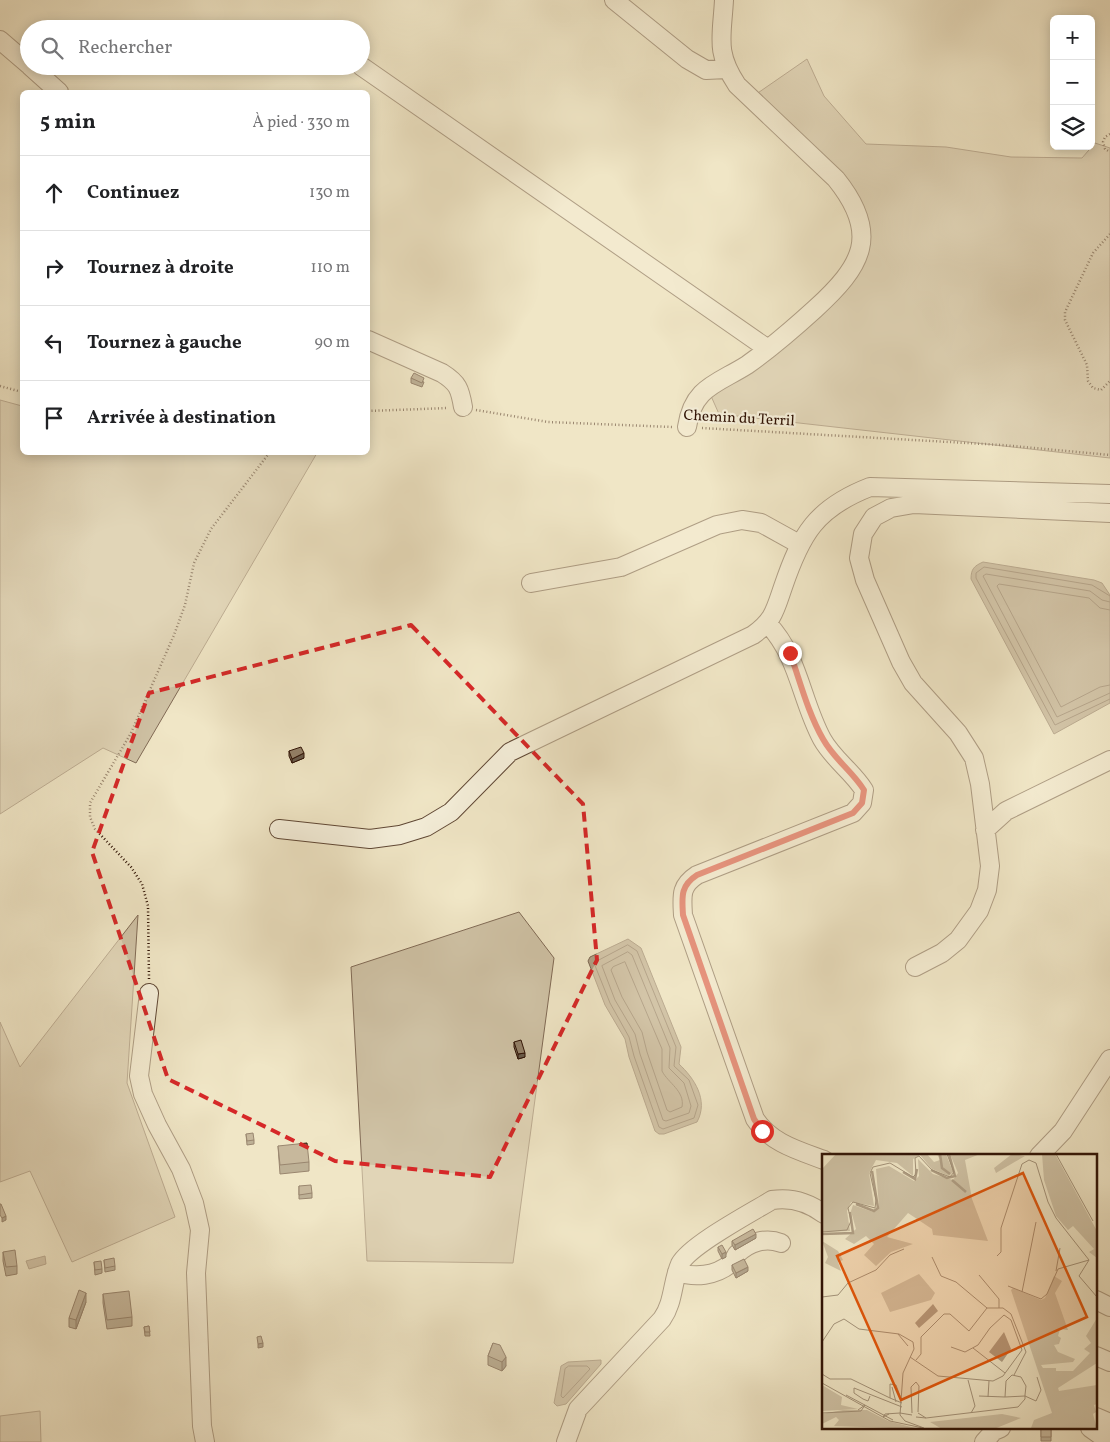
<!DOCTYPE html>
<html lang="fr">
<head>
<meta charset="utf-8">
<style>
  :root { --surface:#fff; --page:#f6f6f6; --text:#202124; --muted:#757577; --line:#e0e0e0 }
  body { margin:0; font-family:Vollkorn,serif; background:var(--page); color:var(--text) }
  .controls { position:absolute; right:15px; top:15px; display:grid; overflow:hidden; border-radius:8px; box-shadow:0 2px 12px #0003 }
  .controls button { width:45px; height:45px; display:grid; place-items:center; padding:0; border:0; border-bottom:1px solid var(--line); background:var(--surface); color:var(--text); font:25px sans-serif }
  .stop { position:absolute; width:15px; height:15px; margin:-11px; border:4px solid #d93025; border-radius:50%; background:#fff }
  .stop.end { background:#d93025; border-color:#fff; box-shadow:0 1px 5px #0008 }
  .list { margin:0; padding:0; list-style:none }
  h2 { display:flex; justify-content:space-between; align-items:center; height:65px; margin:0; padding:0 20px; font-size:21px }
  h2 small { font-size:16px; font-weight:400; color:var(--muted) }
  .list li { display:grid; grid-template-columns:32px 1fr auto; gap:15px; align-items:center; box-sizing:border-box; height:75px; padding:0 20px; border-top:1px solid var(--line) }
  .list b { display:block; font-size:19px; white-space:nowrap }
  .list em { font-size:16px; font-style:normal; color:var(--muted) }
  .icon { flex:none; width:28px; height:28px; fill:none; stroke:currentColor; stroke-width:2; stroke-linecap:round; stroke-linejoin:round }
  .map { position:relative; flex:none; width:1110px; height:1442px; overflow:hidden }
  .search { position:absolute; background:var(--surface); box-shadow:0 2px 12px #0003; left:20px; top:20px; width:350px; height:55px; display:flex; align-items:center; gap:12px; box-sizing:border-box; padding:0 18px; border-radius:28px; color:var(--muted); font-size:19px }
  .panel { position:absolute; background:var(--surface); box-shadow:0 2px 12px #0003; left:20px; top:90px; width:350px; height:365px; border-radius:8px }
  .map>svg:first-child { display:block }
</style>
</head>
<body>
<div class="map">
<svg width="1110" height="1442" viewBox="0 0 1110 1442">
  <rect width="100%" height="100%" fill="#f0e6c6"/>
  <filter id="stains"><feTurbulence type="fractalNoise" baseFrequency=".004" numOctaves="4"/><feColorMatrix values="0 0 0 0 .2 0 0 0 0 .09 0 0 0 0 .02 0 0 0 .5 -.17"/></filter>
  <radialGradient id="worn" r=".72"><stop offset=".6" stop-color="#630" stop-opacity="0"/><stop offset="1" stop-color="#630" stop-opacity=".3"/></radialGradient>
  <path fill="#cfc2a5" stroke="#806a55" d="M807,59L824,96L866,144L946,147L1011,157L1082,158L1095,143L1110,148V458L719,414L711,396L761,364L852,280L868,220L752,97Z
    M0,400L22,406V452L317,453L136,763L103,748L0,814Z
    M519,912L554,958L513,1263L367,1261L351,967Z
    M138,915L127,1083L175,1217L72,1262L30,1171L0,1182V1022L20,1067Z
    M40,1411L41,1442H0V1416Z"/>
  <path fill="#af9e84" stroke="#7c6651" d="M983,562L1094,580L1102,583L1110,595V703L1054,734L971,579C971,569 974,566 983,562Z
    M628,939L641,948L681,1047L679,1064C694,1078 709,1100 697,1122L664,1134H659L655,1131L629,1057L625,1039L605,1005L588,961L590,957Z
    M45,1256L46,1264L29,1269L26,1261Z
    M601,1360V1364L566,1404L557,1406L554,1403L561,1366L568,1362Z"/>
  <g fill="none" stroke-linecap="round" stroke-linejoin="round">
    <path stroke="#705844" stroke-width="1" d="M1110,596L1092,585L984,567L976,573V578L1055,725L1110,699
      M1110,602L1102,600L1090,591L986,574L983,576L1057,717L1110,693
      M1110,610L1100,608L1089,598L999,584L997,586L1061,707L1100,687L1110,685
      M628,945L637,951L676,1047L674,1066L689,1080L698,1105L694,1118L663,1129L659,1127L634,1056L629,1037L610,1003L594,963Z
      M628,952L632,955L670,1048L669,1068L684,1083L691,1106L689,1113L666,1121L663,1120L640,1054L635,1034L615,1000L602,966Z
      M625,962L662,1049V1071C668,1083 685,1091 682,1107L670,1112L667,1110L647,1052L642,1032L622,997L611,970L613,967Z
      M569,1366H587L590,1369L563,1398L561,1396L565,1369Z"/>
    <g stroke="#604835" stroke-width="20">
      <path id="minor" d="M614,0L687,59L706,70L727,69
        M0,40L29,65
        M30,66L59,92
        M361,66L768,349
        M368,340L442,373C458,383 460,389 463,407
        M687,427C693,387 717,384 747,365C771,348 793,329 815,309C862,266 881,235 836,179L737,85C715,52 722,37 724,0
        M531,583L621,567L717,525L742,520L761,523L799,544
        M768,624C799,657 801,700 822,739C833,759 852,771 864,790L862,803L853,813L697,875C680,886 682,896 683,915L755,1119C771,1143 797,1150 824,1160
        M279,829L370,839L400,835L426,827L451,812L510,752L753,635C774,620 775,610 783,587C801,534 816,508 870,487L1110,494
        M985,830L1006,811L1110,760
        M915,967L942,953L958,940L979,911L987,890L990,866L980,784L974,758L958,733L913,683L901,662L865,580L859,558L863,534L874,517L891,508L914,504L1110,513
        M149,993L139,1076L143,1094L157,1125L181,1169L194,1203L200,1230L196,1273L202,1426L205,1442
        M1039,1156L1063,1131L1110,1059
        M677,1272C695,1278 715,1276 730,1264C734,1261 735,1257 737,1254C749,1242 766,1237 781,1243
        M1096,1300L1110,1307
        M1096,1356L1110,1362
        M1096,1417L1110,1423
        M1090,1428L1110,1442
        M566,1442L578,1409L662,1319C674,1302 672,1282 680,1264C690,1245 751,1213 772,1200C791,1197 808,1202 824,1214
        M984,1442L994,1431L1001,1428"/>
    </g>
    <path stroke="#301305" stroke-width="2.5" stroke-dasharray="1 2.5" stroke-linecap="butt" d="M1110,134L1105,137L1103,142L1105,149L1110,152
      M1110,234L1093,253L1065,312V320L1087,365L1088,381L1093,388L1101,390L1110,381
      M0,386L22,392
      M476,410L548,422L672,427
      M368,411L448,408
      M702,428L1002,445L1110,455
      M149,979L148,906L142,884L131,867L95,829L90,817V803L131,733L174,635L185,605L194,563L211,529L270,452"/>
    <use href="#minor" stroke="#f5efda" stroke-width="18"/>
  </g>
  <path fill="#7f6f5a" stroke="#301305" d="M411,378L424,382L422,387L411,383Z
    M289,751L304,758L292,763L289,756Z
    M514,1042L525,1057L518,1059L514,1047Z
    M246,1134L254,1140V1144L247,1145Z
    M278,1146L309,1162V1171L280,1174Z
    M299,1186L312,1193V1198L299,1199Z
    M756,1238L735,1250L732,1245V1241Z
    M718,1247L726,1257L722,1259L718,1251Z
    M3,1252L17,1266V1274L6,1276L3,1261Z
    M104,1260L115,1266V1270L105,1272Z
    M94,1262L102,1269V1273L95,1275Z
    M732,1265L748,1271L736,1278L732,1270Z
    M103,1294L132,1317V1326L107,1329L103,1303Z
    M86,1302L76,1329L69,1327V1318Z
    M149,1326L150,1336H145L144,1327Z
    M493,1343L506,1366L502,1371L488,1365V1356Z
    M1041,1428H1051V1441H1041Z"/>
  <path fill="#685a4a" stroke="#301305" d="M304,753V758L292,763V759Z
    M525,1053V1057L518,1059V1054Z
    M6,1216V1220L2,1222V1218Z
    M756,1234V1238L735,1250V1245Z
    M726,1252V1257L722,1259V1254Z
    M748,1267V1271L736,1278V1273Z
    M86,1293V1302L76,1329V1320Z
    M263,1343V1347L258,1348V1344Z
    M506,1357V1366L502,1371V1362Z"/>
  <path fill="#948169" stroke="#301305" d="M414,373L424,378L422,383L411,378Z
    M301,747L304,753L292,759L289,751Z
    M521,1040L525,1053L518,1054L514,1042Z
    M253,1133L254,1140L247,1141L246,1134Z
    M307,1143L309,1162L280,1165L278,1146Z
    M311,1185L312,1193L299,1195V1186Z
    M0,1204H1L6,1216L2,1218L0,1215Z
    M753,1229L756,1234L735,1245L732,1241Z
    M722,1245L726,1252L722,1254L718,1247Z
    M15,1250L17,1266L6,1267L3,1252Z
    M114,1258L115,1266L105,1268L104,1260Z
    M744,1259L748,1267L736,1273L732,1265Z
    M101,1261L102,1269L95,1270L94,1262Z
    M79,1290L86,1293L76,1320L69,1318Z
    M129,1291L132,1317L107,1320L103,1294Z
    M149,1326L150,1332H145L144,1327Z
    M261,1336L263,1343L258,1344L257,1337Z
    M493,1343L500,1345L506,1357L502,1362L488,1356Z
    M1041,1428H1051V1437H1041Z"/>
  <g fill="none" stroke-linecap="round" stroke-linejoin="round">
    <path stroke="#d93025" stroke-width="6" d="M762,1131L754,1119L683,915C682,897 680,886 697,875L853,813L862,803L864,790C852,771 834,759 823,739C808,713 800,681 790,653"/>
  </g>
  <path d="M0 0H1110V1442H0ZM411,625L583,804L597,960L490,1177L335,1161L168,1079L92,852L149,693Z" fill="#f0e6c6" fill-opacity=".55" fill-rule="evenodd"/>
  <path fill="none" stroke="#d62828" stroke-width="4" stroke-dasharray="10 6" stroke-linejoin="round" d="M411,625L583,804L597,960L490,1177L335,1161L168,1079L92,852L149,693Z"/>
  <g text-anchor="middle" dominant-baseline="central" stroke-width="4.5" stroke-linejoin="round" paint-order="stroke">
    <g font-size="15" fill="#301305" stroke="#f5efda">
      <text transform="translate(739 419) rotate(3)">Chemin du Terril</text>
    </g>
  </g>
  <g transform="translate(822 1154)">
    <rect width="275" height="275" fill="#f0e6c6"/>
    <path d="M14,0H105L112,8L118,6L115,0H124L131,18L127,22L110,15L98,1L91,5V22L75,9L54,6L47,19L52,52L29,48L25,57L28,77L0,78V15ZM128,0H158L143,6L150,45L166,87L111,81L110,75L86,59L65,83L91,90L69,98L54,112L42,101L52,90L44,82L32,90L23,85L34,75L29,57L31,51L51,58L57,53L54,15L67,12L92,27L97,22L96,5L111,20L131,26L136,19ZM190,0L203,2L174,19L172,14ZM220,0H233L275,77V104L267,98L272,95L251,72L246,76L234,62L222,26ZM0,87L16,97L21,106L16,108L19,117L3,109L6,103ZM97,120L113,139L109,146L68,158L59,139ZM232,122L240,127L233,139L246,176L238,175L236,182L239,184L237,190L232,191L236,198L253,205L251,208L219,211L221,214H234V217H251L268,199L262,195L269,189L264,182L275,164V209L236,234L237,237L275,231V250L272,251L274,258L271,260L275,275H185L209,274L212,266L230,259L189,136L191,134L219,146L223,144ZM0,231L20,243L19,251L36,255L0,257ZM21,256H45L66,267L97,275L12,272L17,266L14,263L0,270V260ZM180,260L199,264L172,275H120L108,268Z" fill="#cfc2a5"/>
    <path d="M111,150L116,157L97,174L93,169ZM182,178L189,195L180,208L167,198Z" fill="#af9e84"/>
    <path fill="none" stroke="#af9e84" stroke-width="2.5" d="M118,0L120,14L128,20M109,16L125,24L133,22L127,0M81,18L93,25L95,15M130,26L144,38M34,50L52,57L56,54L50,17M0,80L31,79L28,58"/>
    <path fill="none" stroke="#a39279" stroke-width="1" d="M234,0L271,67M0,78L25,76L29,67L26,54L31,48L53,54L54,46L48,19L51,13L68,9L91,23L94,20L93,4L97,2L110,16L128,23L132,18L125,0M175,102L179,98V74L200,10L207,6L214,9L226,48L234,64L267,106M110,103L119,122L134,128L165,154H181L189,160L204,198L192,221M234,117L238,94M157,121L177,145V154M186,132L219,145L225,140L236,115L267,106L257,122L275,143M200,138L214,68M0,143L16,141L26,129L54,116L68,101L82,95M76,180L86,192M0,188L12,170L22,165L37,175L77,180L91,188L92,195L81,219L78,261L83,267L102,274M151,194L183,219M88,203L116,222L171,227L181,222L200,196L189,166L182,161L168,174L156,191L143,198L129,193M94,206L99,200V183L122,160H128L147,177L165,154M0,220L8,225H29L68,244M146,226L153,252L149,259M0,229L68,267L101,274M70,233L74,248M24,241L71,266M48,242L46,247L41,245L32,239V234L80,253M78,242L74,231L68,230V244L80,249M157,242L183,243M166,243L167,227M0,259L39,257L43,251L36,256M90,259L89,233L94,228L97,232L96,258M67,260L61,263L63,260L78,259L90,261M94,263L104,264L96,259M104,264L196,253L203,245V241L204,232L199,223L190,221L184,227L183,243L203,242L214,247L219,236L215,223"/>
    <path fill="#df560c" fill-opacity="0.15" stroke="#df560c" stroke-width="2.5" d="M201,19L265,163L79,246L15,102Z"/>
    <rect width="275" height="275" fill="none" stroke="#301305" stroke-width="2.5"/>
  </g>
  <rect width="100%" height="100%" filter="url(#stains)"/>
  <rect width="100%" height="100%" fill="url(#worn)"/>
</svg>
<div class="controls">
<button>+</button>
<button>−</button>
<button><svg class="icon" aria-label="layers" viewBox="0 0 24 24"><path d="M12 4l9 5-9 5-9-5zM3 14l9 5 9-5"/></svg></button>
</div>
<div class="stop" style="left:762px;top:1131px"></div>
<div class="stop end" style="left:790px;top:653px"></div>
<div class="search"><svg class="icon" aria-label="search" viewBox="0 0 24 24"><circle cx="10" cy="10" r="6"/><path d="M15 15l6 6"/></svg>Rechercher</div>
<section class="panel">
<h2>5 min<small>À pied · 330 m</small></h2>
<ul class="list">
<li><svg class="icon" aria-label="ahead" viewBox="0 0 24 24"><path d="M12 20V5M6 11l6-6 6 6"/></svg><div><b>Continuez</b></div><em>130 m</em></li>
<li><svg class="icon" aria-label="right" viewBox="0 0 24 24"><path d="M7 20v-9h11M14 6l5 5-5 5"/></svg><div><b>Tournez à droite</b></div><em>110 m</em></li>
<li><svg class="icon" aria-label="left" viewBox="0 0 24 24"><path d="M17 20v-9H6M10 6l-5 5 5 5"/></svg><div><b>Tournez à gauche</b></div><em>90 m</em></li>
<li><svg class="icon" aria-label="arrive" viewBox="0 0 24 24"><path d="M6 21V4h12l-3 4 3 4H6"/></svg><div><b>Arrivée à destination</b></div></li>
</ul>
</section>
</div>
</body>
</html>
